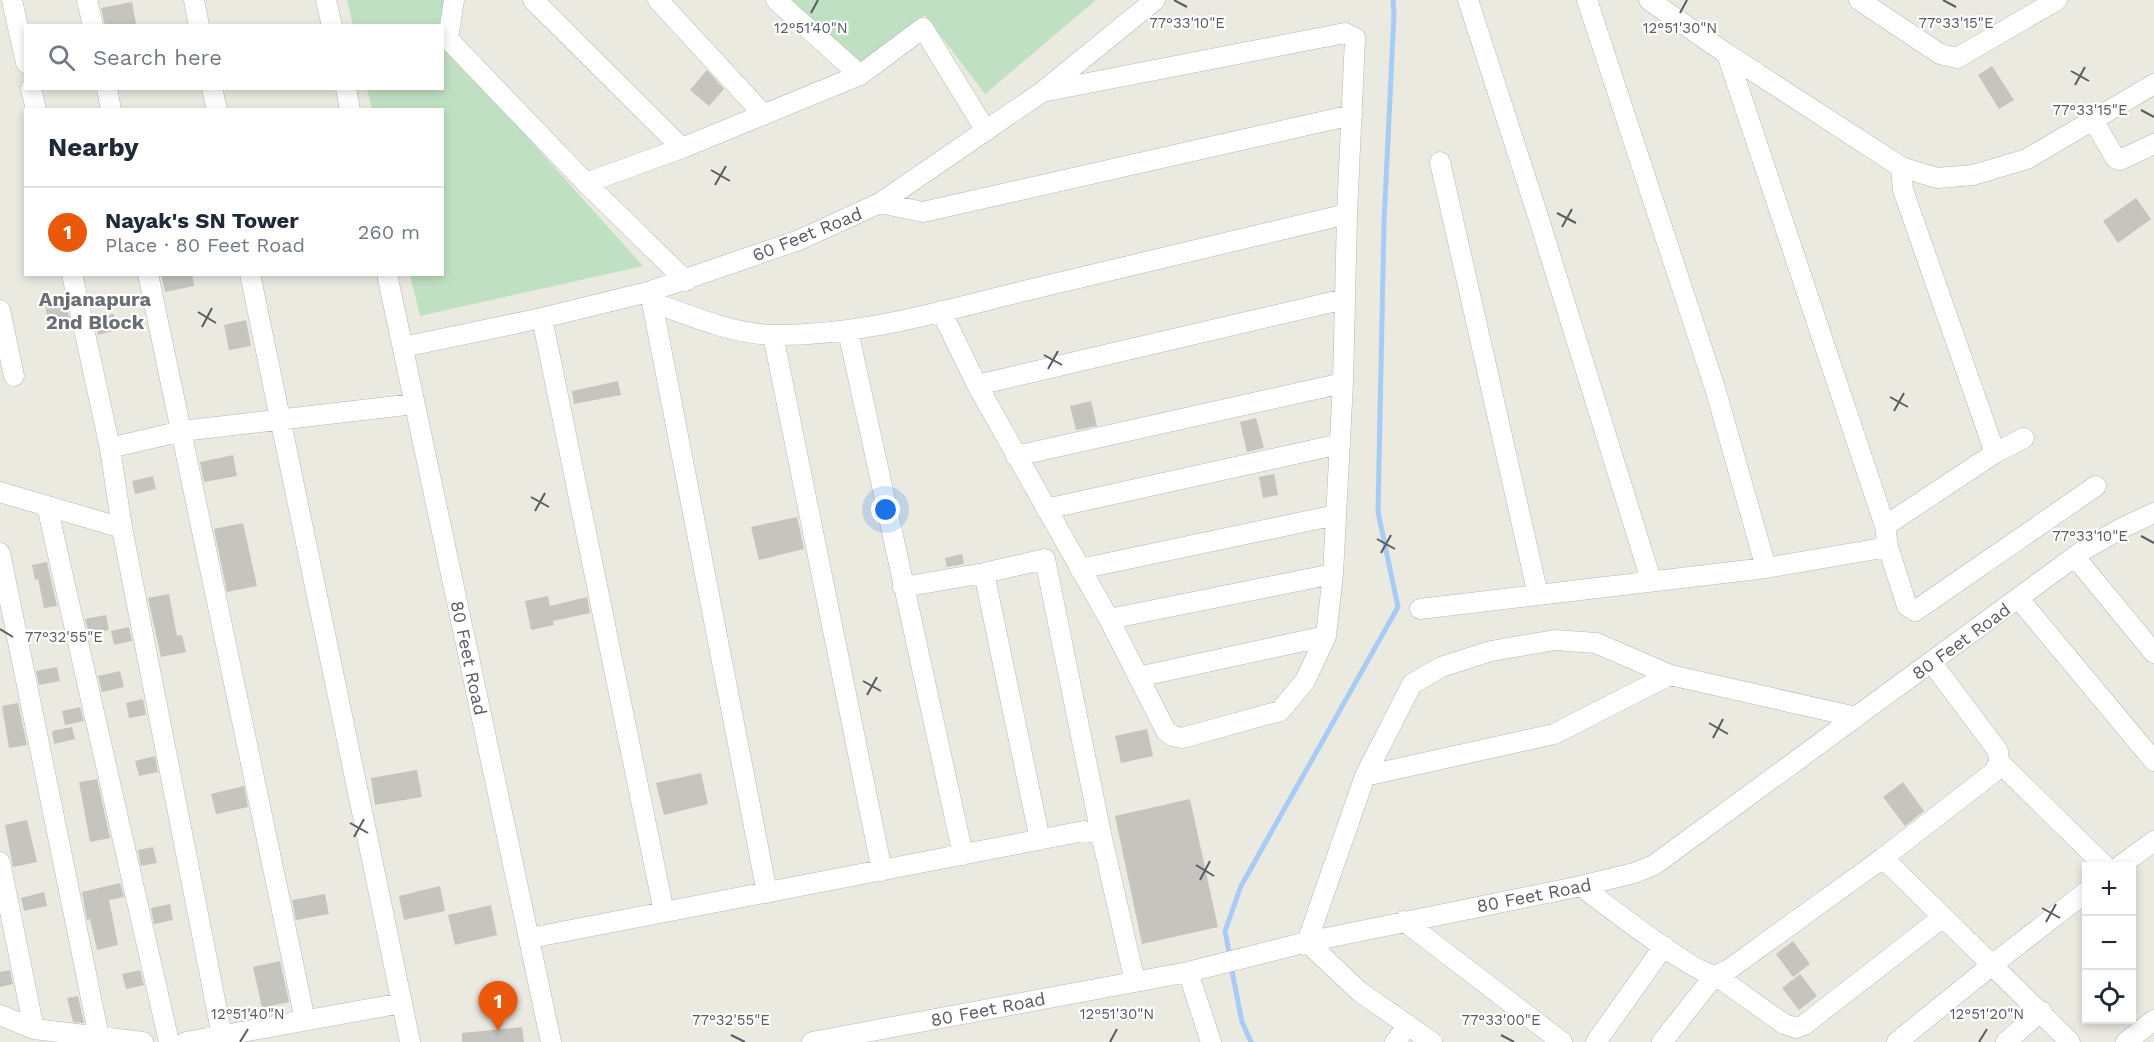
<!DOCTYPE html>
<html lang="en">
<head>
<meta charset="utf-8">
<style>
  :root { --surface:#fff; --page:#f2f2f3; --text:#1f2937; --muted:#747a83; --line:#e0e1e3; --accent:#ea580c }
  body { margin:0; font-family:"Work Sans",sans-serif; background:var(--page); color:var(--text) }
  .controls { position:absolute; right:18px; bottom:18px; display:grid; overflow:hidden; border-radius:0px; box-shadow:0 3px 9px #0003 }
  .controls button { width:54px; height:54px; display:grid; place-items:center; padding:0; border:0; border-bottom:2px solid var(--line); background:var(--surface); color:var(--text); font:30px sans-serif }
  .you { position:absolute; left:886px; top:510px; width:21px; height:21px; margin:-15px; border:4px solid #fff; border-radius:50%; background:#1a73e8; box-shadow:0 0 0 9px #1a73e833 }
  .badge { display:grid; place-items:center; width:39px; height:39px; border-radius:50%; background:var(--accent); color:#fff; font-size:20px; font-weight:700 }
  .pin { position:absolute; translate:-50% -50px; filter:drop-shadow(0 2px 3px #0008) }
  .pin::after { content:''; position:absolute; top:32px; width:21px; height:18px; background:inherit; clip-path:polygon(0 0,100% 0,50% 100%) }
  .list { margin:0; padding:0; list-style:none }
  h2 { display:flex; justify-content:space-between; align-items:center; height:78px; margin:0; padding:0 24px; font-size:26px }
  h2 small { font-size:20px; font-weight:400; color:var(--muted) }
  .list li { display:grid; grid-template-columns:39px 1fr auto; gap:18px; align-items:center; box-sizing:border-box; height:90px; padding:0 24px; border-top:2px solid var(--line) }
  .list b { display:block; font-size:22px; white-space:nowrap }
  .list p { margin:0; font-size:20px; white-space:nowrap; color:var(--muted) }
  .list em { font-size:20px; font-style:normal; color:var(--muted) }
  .icon { flex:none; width:33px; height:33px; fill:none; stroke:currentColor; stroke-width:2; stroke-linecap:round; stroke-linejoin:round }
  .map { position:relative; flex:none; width:2154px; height:1042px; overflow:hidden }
  .search { position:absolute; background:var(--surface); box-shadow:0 3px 9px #0003; left:24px; top:24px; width:420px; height:66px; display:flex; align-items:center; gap:15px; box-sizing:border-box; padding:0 21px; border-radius:0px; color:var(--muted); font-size:22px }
  .panel { position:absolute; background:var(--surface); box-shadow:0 3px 9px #0003; left:24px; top:108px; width:420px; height:168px; border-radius:0px }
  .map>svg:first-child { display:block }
</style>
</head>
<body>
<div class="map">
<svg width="2154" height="1042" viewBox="0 0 2154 1042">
  <rect width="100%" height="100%" fill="#ebeae1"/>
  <path fill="#c0e0c3" d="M347,0H445L442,26L353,25Z
    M783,0H1096L985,94L925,15L858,64Z
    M443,43L643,266L420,316L410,275L442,274V110L372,109L367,89L442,88Z"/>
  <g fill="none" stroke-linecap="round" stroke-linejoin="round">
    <path stroke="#a8ccf5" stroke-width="5" d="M1230,957L1225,931L1241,886L1398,607L1378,512L1384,222L1394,14L1393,0
      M1231,966L1242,1022L1251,1042"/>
  </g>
  <path fill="#c6c4be" d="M132,2L136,24L105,26L101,8Z
    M1992,66L2014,100L1999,109L1978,75Z
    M707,70L724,89L709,106L690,90Z
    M2136,198L2151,219L2118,243L2103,221Z
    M161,274H192L194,286L165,292Z
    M65,300L70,320L49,325L45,304Z
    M114,314L117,330L98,335L94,318Z
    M246,320L251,346L229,350L224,325Z
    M618,381L621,395L574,404L572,391Z
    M1091,401L1097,426L1076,430L1070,406Z
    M1256,418L1264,448L1247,452L1240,422Z
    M233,455L237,476L204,482L200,462Z
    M1274,474L1278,495L1263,498L1259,477Z
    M153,476L156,489L135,494L132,481Z
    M797,517L804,549L759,560L751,527Z
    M243,523L257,586L227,592L214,529Z
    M962,554L964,564L947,567L945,558Z
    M47,562L57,606L44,608L38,579L35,580L32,565Z
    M169,594L177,636L182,635L186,652L161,657L148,598Z
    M548,596L550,606L587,597L590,613L553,621L554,625L531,630L525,601Z
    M106,615L109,630L89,634L85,619Z
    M129,627L132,641L114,645L111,631Z
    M57,667L60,681L39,685L36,671Z
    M120,671L124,687L102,692L98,676Z
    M143,699L146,715L129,718L126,703Z
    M18,703L27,745L9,748L2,706Z
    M80,707L84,721L65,725L62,711Z
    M72,727L75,739L54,744L52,731Z
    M1147,729L1153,756L1121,763L1115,736Z
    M155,756L158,772L139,776L135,761Z
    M417,770L422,797L375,805L371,778Z
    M701,773L708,804L664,815L656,783Z
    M97,779L110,838L90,842L79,782Z
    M1903,782L1924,811L1905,826L1883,797Z
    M244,786L248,807L216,814L211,794Z
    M1190,799L1218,927L1142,944L1115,816Z
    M27,820L37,862L13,867L5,825Z
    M153,847L157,863L141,866L138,850Z
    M120,883L124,897L109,900L118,945L97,950L90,919L87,920L82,892Z
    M440,886L445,911L404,920L399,896Z
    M44,892L47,906L24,911L21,898Z
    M325,894L329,914L296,920L292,900Z
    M170,904L173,920L154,924L151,908Z
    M491,905L497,935L455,945L448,915Z
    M1793,941L1810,964L1793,977L1776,954Z
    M280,961L289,1002L262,1008L253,967Z
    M10,970L13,984L0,987V972Z
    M140,970L144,985L126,989L122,974Z
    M1800,974L1817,996L1799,1010L1782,988Z
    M78,996L84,1023L73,1022L67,998Z
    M522,1027L524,1042H462V1033Z"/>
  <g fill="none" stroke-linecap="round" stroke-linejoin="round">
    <g stroke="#b4b6ba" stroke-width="21">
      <path id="minor" d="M12,0L26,63
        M87,0L93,26
        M194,0L199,26
        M326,0L332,26
        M454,0L448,39L586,183L686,281
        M533,0L682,148
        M658,0L764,115
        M1468,0L1537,213L1651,580
        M1587,0L1715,388L1766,568
        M1649,0L1727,54L1901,167
        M1859,0L1940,54L1957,58L2057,0
        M1727,54L1885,526
        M860,75L923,28L986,131
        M31,88L36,110
        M107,88L111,110
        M212,88L217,110
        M346,88L350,110
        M2093,120L2116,159L2120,160L2154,144
        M1440,162L1538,595
        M586,183L682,148L860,75L776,0
        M880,203L923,212L1352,115
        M72,274L110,448L182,431L414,404
        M148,274L305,1020
        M250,274L410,1042
        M387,274L551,1042
        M648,293L652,302L767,893
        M652,302C690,316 733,334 774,335C858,336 939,312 1020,292C1129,266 1238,240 1347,214L1355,38L1345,33L1042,92
        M0,310L14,376
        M941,311L977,385L1109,619L1166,731L1173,736L1182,738L1280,711L1305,681L1326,636L1333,574L1343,383L1347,214
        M542,318L664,912
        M848,331L963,855
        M773,335L882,871
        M403,347L542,318L648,292L799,240L880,203L1042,92L1155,0
        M977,385L1345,299
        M110,448L122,528L222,1036
        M1995,453L2024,438
        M1016,456L1343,383
        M0,492L122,528
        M47,506L169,1042
        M1046,509L1340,444
        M1888,547L1907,606L1915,611L2096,486
        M0,553L99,1037
        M2075,557L2154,653
        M1080,569L1336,515
        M984,573L1045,559L1101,834
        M903,587L984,573L1040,840
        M2019,599L2154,761
        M1420,609L1766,568L1888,547L1885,526L1995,453L1903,190L1901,167L1937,178L1973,175L2027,159L2154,84
        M1109,619L1333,574
        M1138,677L1326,636
        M1999,762L2105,866
        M1365,776L1554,734L1670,675
        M1883,858L1994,772L1999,762L1998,751L1932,663
        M0,862L34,1029
        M2120,866L2154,841
        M1581,886C1602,902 1695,974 1714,975C1718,975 1724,972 1728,970L1883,858L1992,965L1897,1042
        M1404,921L1562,1042
        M530,938L1084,831L1101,834L1135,982
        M1188,972L1211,1042
        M0,1015L34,1029L143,1042
        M186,1042L402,1003
        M812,1042L1188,972L1307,942L1581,886L1634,873L1654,865L2085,549L2124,527L2154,513
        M1395,1042L1408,1025
        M1432,1042L1360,992L1307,942L1365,776L1412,684L1441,667L1491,651L1555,640L1596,643L1670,675L1856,717
        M1596,1042L1664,946
        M1662,1042L1715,975L1784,1024L1796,1028L1804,1025L1943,917
        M2006,1042L2041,1011
        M2070,1042L1992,965L2086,892
        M2126,1042L2154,1020"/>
    </g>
    <use href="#minor" stroke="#fff" stroke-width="20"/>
  </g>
  <path fill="none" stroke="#5a5c60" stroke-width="2" d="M1174,0L1187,7M1943,0L1956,7M811,13L818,0M1680,13L1687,0M2071,71L2089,81M2075,85L2085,67M2141,110L2154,117M711,170L730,181M715,185L726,166M1557,213L1576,223M1562,227L1572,209M198,312L216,323M202,327L212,308M1044,355L1062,365M1048,369L1058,351M1890,397L1908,407M1894,411L1904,393M531,497L549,507M535,511L545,493M2141,536L2154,543M1377,539L1395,549M1381,553L1391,535M0,629L13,637M863,681L881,691M867,695L877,677M1709,723L1728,734M1713,738L1723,719M350,823L368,833M354,837L364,819M1196,865L1214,876M1200,880L1210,861M2042,908L2060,918M2046,922L2056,904M731,1035L745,1042M1501,1035L1514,1042M240,1042L248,1029M1110,1042L1117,1029M1979,1042L1987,1029"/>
  <g text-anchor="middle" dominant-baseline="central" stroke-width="4.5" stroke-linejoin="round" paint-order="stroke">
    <g font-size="18" fill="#5a5c60" stroke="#fff">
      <text transform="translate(807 234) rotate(-22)">60 Feet Road</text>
      <text transform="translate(1961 641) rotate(-36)">80 Feet Road</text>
      <text transform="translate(469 658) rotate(78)">80 Feet Road</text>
      <text transform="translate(1534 895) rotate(-11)">80 Feet Road</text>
      <text transform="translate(988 1009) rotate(-11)">80 Feet Road</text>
    </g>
    <g font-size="20" font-weight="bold" fill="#6b6e72" stroke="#fff">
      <text x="95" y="299">Anjanapura<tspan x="95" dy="23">2nd Block</tspan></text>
    </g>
  </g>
  <g font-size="15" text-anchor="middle" fill="#5a5c60" stroke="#fff" stroke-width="4.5" stroke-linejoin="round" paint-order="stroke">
    <text x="1956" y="28">77°33'15"E</text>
    <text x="1187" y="28">77°33'10"E</text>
    <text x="811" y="33">12°51'40"N</text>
    <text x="1680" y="33">12°51'30"N</text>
    <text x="2090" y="115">77°33'15"E</text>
    <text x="2090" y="541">77°33'10"E</text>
    <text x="64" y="642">77°32'55"E</text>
    <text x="248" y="1019">12°51'40"N</text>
    <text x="1117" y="1019">12°51'30"N</text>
    <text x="1987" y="1019">12°51'20"N</text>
    <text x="731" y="1025">77°32'55"E</text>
    <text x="1501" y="1025">77°33'00"E</text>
  </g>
</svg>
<div class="controls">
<button>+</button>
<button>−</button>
<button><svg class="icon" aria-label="locate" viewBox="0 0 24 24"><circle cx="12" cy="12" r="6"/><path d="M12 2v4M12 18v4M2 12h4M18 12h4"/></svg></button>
</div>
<div class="you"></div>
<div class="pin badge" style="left:498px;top:1031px">1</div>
<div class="search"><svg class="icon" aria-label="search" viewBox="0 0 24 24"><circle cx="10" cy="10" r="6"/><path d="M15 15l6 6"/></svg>Search here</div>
<section class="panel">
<h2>Nearby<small></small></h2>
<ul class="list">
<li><span class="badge">1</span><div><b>Nayak's SN Tower</b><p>Place · 80 Feet Road</p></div><em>260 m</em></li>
</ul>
</section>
</div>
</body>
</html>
